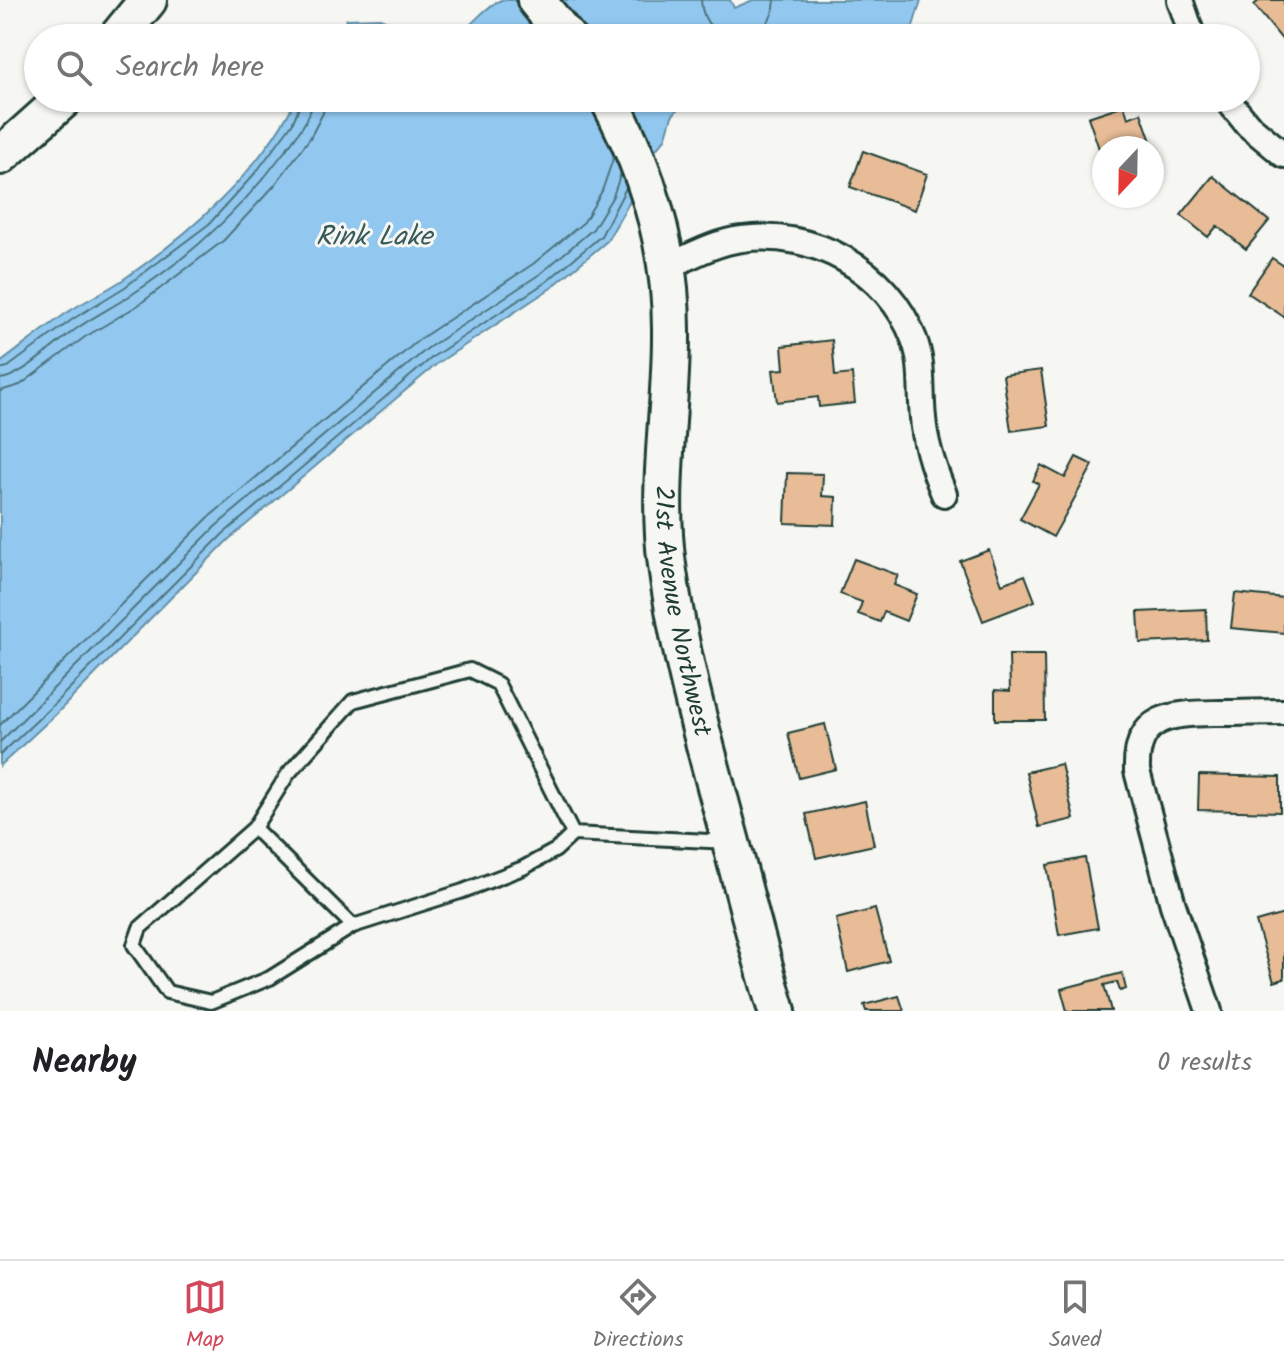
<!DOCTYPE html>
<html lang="en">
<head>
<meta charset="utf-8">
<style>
  :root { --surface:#fff; --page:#f2f2f2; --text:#202124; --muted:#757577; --line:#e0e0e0; --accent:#d1495b }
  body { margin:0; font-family:Kalam,sans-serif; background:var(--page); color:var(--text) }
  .compass { position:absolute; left:1092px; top:136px; width:72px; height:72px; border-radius:50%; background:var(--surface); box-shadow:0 2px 6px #0004; rotate:202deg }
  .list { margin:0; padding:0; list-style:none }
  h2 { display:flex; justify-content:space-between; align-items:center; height:104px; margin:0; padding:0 32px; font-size:34px }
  h2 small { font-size:26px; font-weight:400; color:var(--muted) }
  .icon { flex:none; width:44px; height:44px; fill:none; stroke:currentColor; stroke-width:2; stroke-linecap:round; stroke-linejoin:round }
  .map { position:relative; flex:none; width:1284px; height:1011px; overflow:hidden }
  .search { position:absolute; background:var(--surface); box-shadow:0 2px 6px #0004; left:24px; right:24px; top:24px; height:88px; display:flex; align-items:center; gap:20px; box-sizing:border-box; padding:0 28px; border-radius:44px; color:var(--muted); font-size:30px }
  .sheet { height:248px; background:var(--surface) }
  nav { display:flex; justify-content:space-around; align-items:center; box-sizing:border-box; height:112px; border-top:2px solid var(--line); background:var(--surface); font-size:22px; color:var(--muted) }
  nav a { display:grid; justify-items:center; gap:4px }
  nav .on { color:var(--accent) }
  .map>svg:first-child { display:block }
</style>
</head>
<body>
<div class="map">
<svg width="1284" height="1011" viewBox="0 0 1284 1011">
  <rect width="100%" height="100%" fill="#f6f6f2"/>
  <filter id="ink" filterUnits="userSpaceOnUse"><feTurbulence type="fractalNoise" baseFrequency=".0125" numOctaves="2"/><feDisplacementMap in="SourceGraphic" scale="16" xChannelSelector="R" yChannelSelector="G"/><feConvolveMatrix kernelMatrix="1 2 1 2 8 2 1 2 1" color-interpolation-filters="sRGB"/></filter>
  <g filter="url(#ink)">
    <path fill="#92c8f0" stroke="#6490a5" stroke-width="2" d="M501,0H730L734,8L753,0H921L913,26L904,38H446C469,35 479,9 501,0Z
      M380,18L429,38H334L347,19Z
      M297,98H687L672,116L665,139L643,165L629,203L607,241L551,288L438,363L228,540L55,715L0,766V363C23,346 45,328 68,312C85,301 104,292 121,281C191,233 258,174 297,98Z"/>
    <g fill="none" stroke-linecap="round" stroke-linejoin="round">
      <path stroke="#4d757f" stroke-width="2" d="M701,0C703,52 773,47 775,0
        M0,369L8,367L73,319L125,287L209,224L257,171L292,124L303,98
        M0,379C21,378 57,342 76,329C93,317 111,308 128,297C189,258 242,209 285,151C296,136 312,118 313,98
        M0,391L20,385L85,337L137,306L223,241L274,186L310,138L323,113L325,98
        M0,725L209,517L420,339L533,264L584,222L602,191L614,156
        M0,742L216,526L428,348L540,274L593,229L613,196L621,173
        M0,755L49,709L223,534L434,356L546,282L601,236L626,188"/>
    </g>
    <path fill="#e7bc97" stroke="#1f3d34" stroke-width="2" d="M1260,0H1284V42L1254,5Z
      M1124,105L1128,118L1141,113L1154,150L1152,148H1104V163L1088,117Z
      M863,151L927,174L915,210L850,187Z
      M1213,176L1269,221L1246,249L1217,226L1208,237L1181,215Z
      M1272,258L1284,266V317L1248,293Z
      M832,340L835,376L852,374L855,403L819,407L818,397L777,402L773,370L784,369L782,346Z
      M1041,370L1049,426L1011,431L1003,375Z
      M1076,457L1093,465L1053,537L1020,519L1039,484L1033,481L1041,465L1065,478Z
      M787,473L823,474L822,496L836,497L835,525L785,523Z
      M989,550L1002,584L1025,575L1035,601L983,621L960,561Z
      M854,559L898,575L894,585L917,594L906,621L884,612L880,622L858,614L862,602L840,594Z
      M1235,593L1284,598V633L1231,628Z
      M1206,609L1207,640L1140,643L1138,612Z
      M1009,655H1044L1045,720H995V690L1010,691Z
      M825,724L836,769L799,778L788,733Z
      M1061,764L1074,819L1039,827L1026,772Z
      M1199,775L1280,777V812L1198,810Z
      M865,801L874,845L816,858L806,814Z
      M1085,858L1098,928L1059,935L1047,865Z
      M875,909L889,961L848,972L836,919Z
      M1284,914V979L1274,982L1256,922Z
      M1122,973L1126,989L1120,991L1117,982L1104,985L1111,1011H1067L1061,989Z
      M899,996L904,1011H866L864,1005Z"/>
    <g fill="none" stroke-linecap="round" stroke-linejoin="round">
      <g stroke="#1f3d34" stroke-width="18">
        <path id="lane" d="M254,828L353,926
          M573,834L498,684L470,670L353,701L288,774L254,828L140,928L134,945L167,992L211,1002L270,978L353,926L463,891L523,868L556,850L573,834L728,842"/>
      </g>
      <g stroke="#1f3d34" stroke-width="30">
        <path id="street" d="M1180,0L1193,38
          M1226,98L1248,125L1284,155
          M667,267C691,256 716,242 742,239C813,229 888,270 914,339C924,365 920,391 923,418C925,444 934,470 944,494
          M1209,1011L1173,905L1137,771C1135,712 1175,714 1220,713C1242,713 1263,712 1284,712"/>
      </g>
      <g stroke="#1f3d34" stroke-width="42">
        <g id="secondary">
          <path d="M536,0L567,38"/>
          <path d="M117,38L148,0"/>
          <path id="s1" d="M608,98C647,170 671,246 671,329C672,407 656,487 667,565C679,653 703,738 726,824C743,886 758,949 777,1011"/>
          <path d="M0,156L65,98"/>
        </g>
      </g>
      <use href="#lane" stroke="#f6f6f2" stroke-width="12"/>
      <use href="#street" stroke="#f6f6f2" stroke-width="24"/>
      <use href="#secondary" stroke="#f6f6f2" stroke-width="36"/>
    </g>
  </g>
  <g text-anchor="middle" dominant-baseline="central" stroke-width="6" stroke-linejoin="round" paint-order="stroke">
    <g font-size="26" fill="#1f3d34" stroke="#f6f6f2">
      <text stroke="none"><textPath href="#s1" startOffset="526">21st Avenue Northwest</textPath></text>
    </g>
    <g font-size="28" font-style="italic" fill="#36595a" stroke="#f6f6f2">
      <text x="374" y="237">Rink Lake</text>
    </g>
  </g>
</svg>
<svg class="compass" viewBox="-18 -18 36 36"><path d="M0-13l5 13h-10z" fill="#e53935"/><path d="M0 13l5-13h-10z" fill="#757577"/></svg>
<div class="search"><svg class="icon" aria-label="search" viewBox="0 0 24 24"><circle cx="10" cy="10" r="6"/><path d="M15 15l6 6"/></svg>Search here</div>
</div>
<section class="sheet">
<h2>Nearby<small>0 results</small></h2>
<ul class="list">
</ul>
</section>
<nav>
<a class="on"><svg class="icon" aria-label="map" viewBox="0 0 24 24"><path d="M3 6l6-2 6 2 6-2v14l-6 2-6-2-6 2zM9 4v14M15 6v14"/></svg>Map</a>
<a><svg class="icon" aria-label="directions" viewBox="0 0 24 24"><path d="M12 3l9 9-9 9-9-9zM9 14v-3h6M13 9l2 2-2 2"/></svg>Directions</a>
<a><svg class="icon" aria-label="saved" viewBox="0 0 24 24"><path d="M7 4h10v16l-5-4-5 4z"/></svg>Saved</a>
</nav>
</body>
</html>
